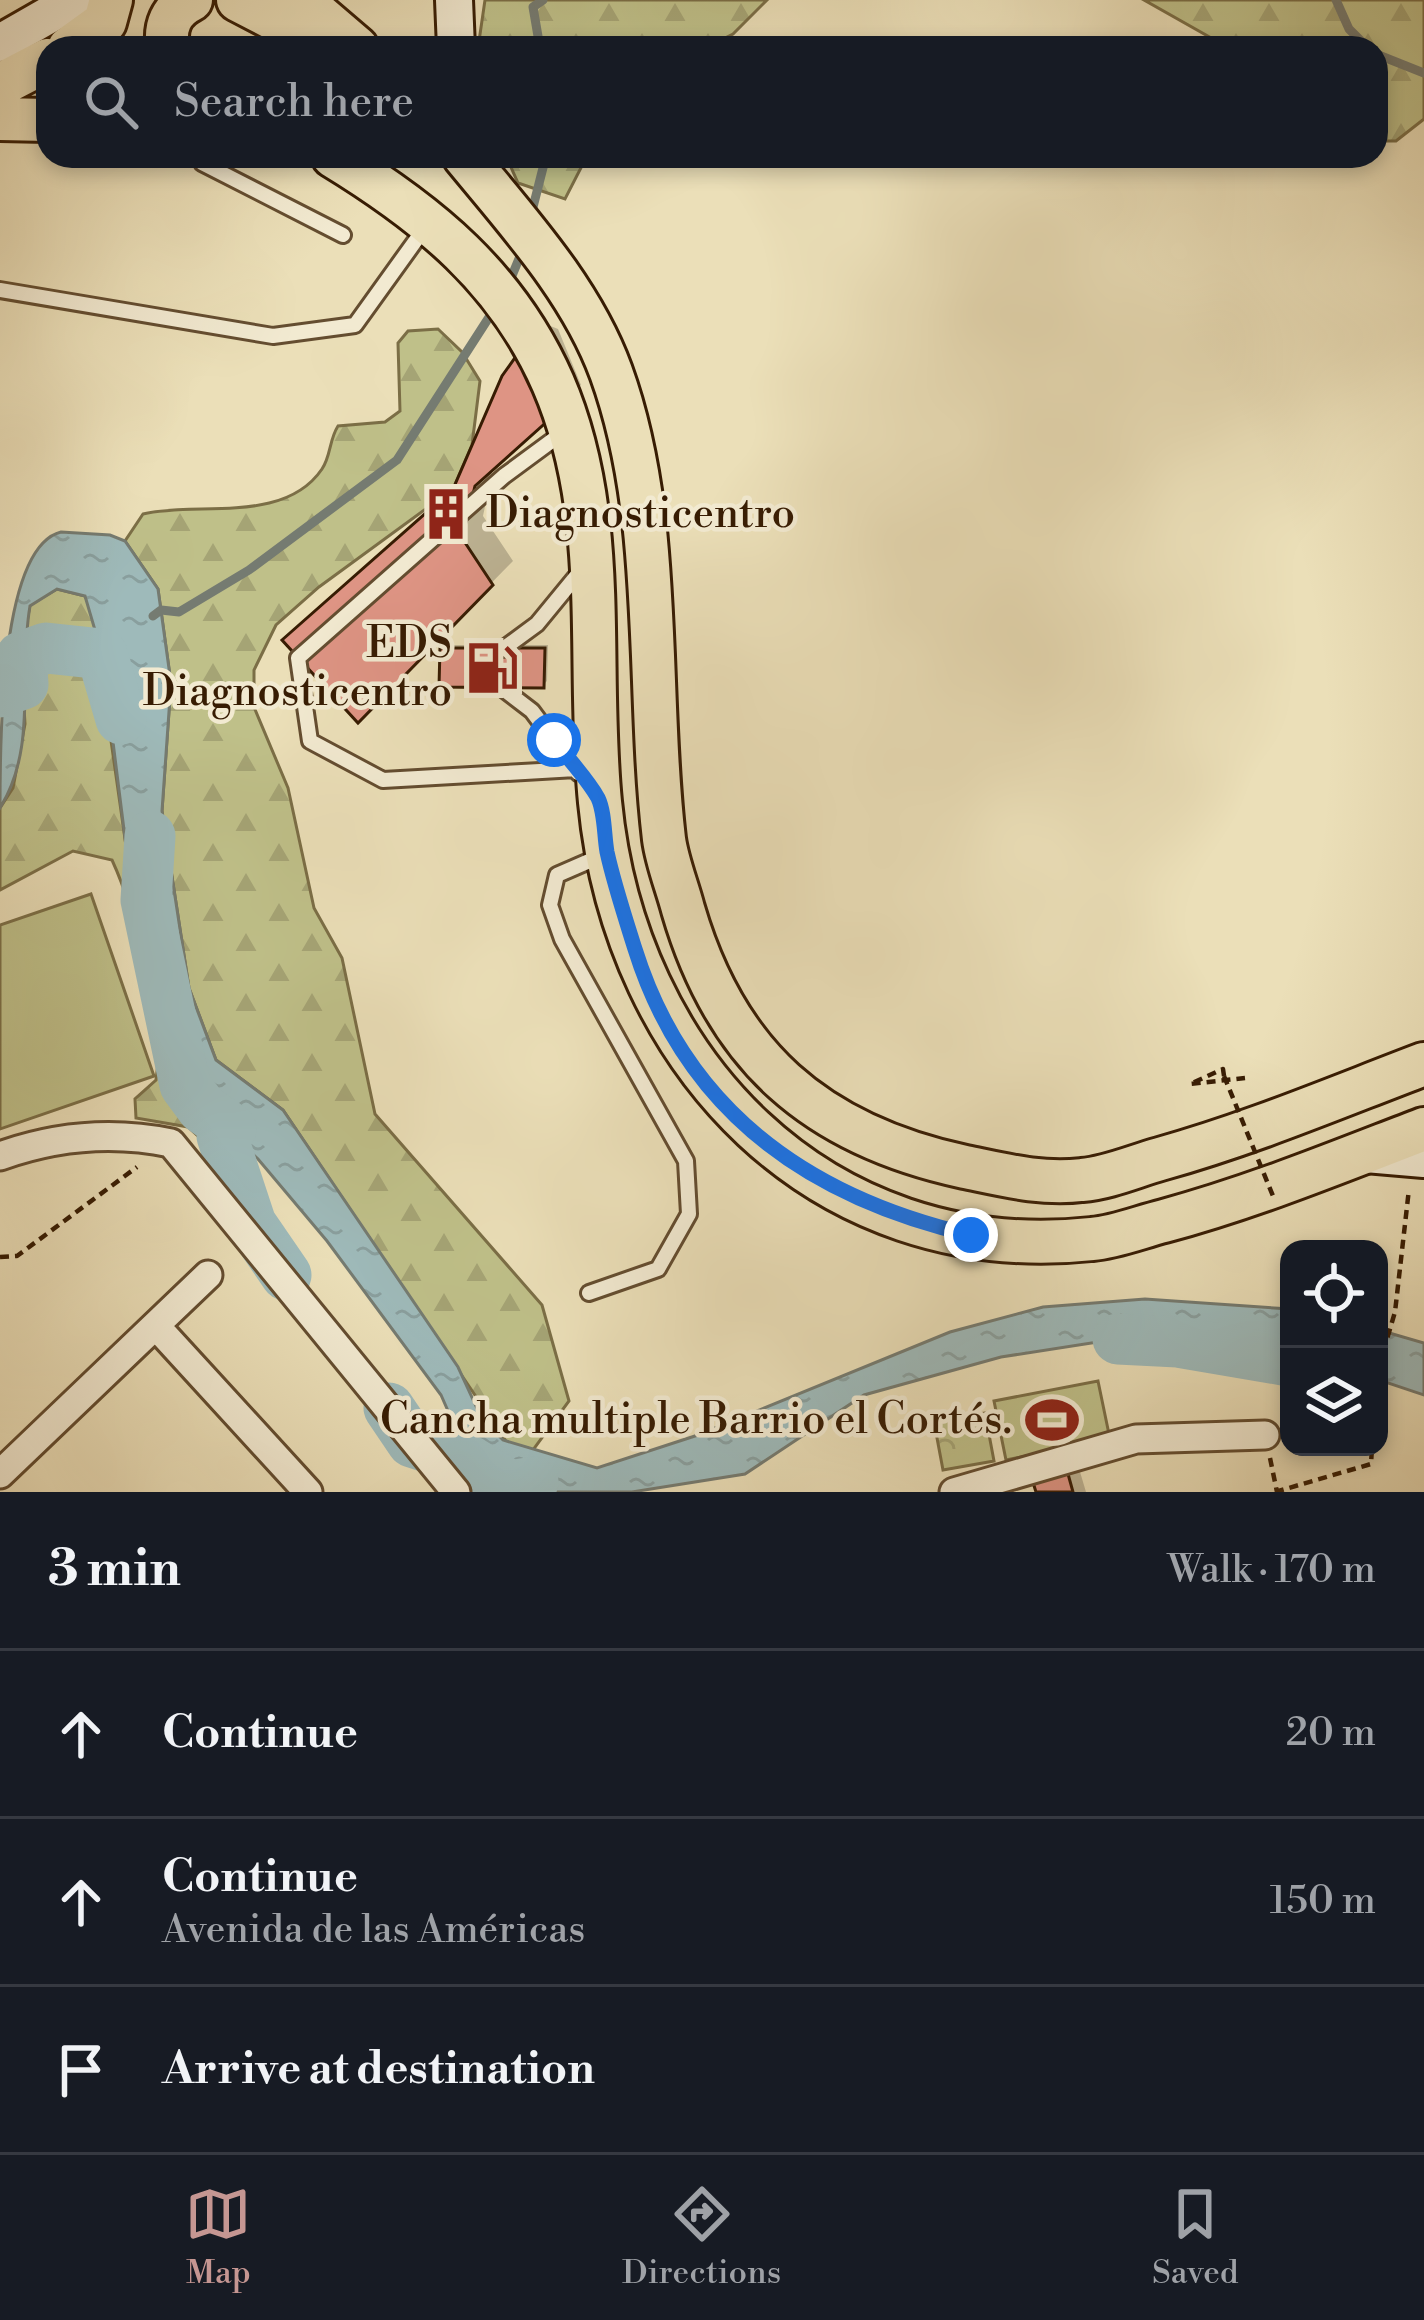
<!DOCTYPE html>
<html lang="en">
<head>
<meta charset="utf-8">
<style>
  :root { --surface:#171b24; --page:#242831; --text:#f1f3f6; --muted:#9ea1a6; --line:#363941; --accent:#c59692 }
  body { margin:0; font-family:"Libre Bodoni",serif; background:var(--page); color:var(--text) }
  .controls { position:absolute; right:36px; bottom:36px; display:grid; overflow:hidden; border-radius:24px; box-shadow:0 6px 18px #0003 }
  .controls button { width:108px; height:108px; display:grid; place-items:center; padding:0; border:0; border-bottom:3px solid var(--line); background:var(--surface); color:var(--text); font:60px sans-serif }
  .stop { position:absolute; width:36px; height:36px; margin:-27px; border:9px solid #1a73e8; border-radius:50%; background:#fff }
  .stop.end { background:#1a73e8; border-color:#fff; box-shadow:0 3px 12px #0008 }
  .list { margin:0; padding:0; list-style:none }
  h2 { display:flex; justify-content:space-between; align-items:center; height:156px; margin:0; padding:0 48px; font-size:51px }
  h2 small { font-size:39px; font-weight:400; color:var(--muted) }
  .list li { display:grid; grid-template-columns:78px 1fr auto; gap:36px; align-items:center; box-sizing:border-box; height:168px; padding:0 48px; border-top:3px solid var(--line) }
  .list b { display:block; font-size:45px; white-space:nowrap }
  .list p { margin:0; font-size:39px; white-space:nowrap; color:var(--muted) }
  .list em { font-size:39px; font-style:normal; color:var(--muted) }
  .icon { flex:none; width:66px; height:66px; fill:none; stroke:currentColor; stroke-width:2; stroke-linecap:round; stroke-linejoin:round }
  .map { position:relative; flex:none; width:1424px; height:1492px; overflow:hidden }
  .search { position:absolute; background:var(--surface); box-shadow:0 6px 18px #0003; left:36px; right:36px; top:36px; height:132px; display:flex; align-items:center; gap:30px; box-sizing:border-box; padding:0 42px; border-radius:36px; color:var(--muted); font-size:45px }
  .sheet { height:660px; background:var(--surface) }
  nav { display:flex; justify-content:space-around; align-items:center; box-sizing:border-box; height:168px; border-top:3px solid var(--line); background:var(--surface); font-size:33px; color:var(--muted) }
  nav a { display:grid; justify-items:center; gap:6px }
  nav .on { color:var(--accent) }
  .map>svg:first-child { display:block }
</style>
</head>
<body>
<div class="map">
<svg width="1424" height="1492" viewBox="0 0 1424 1492">
  <defs>
    <pattern id="forest-firs" width="22" height="20" patternUnits="userSpaceOnUse" patternTransform="scale(3)"><rect width="22" height="20" fill="#bfc089"/><path d="M5 1l3.5 6h-7zM16 11l3.5 6h-7z" fill="#a5a475"/></pattern>
    <pattern id="park-crowns" width="20" height="18" patternUnits="userSpaceOnUse" patternTransform="scale(3)"><rect width="20" height="18" fill="#bfc089"/><path d="M2 6a3 3 0 1 1 6 0M12 15a3 3 0 1 1 6 0" fill="none" stroke="#a5a475"/></pattern>
    <pattern id="water-ripples" width="26" height="14" patternUnits="userSpaceOnUse" patternTransform="scale(3)"><rect width="26" height="14" fill="#9ebaba"/><path d="M2 4q2-2 4 0t4 0M15 11q2-2 4 0t4 0" fill="none" stroke="#899f9e"/></pattern>
  </defs>
  <rect width="100%" height="100%" fill="#ebdfb8"/>
  <filter id="stains"><feTurbulence type="fractalNoise" baseFrequency=".00167" numOctaves="4"/><feColorMatrix values="0 0 0 0 .2 0 0 0 0 .09 0 0 0 0 .02 0 0 0 .5 -.17"/></filter>
  <radialGradient id="worn" r=".72"><stop offset=".6" stop-color="#630" stop-opacity="0"/><stop offset="1" stop-color="#630" stop-opacity=".3"/></radialGradient>
  <path fill="url(#forest-firs)" stroke="#7b6e46" stroke-width="3" d="M485,0H767L733,34L705,48H478Z
    M1144,0H1424V119L1396,141H1376V48H1229Z
    M506,156H587L565,199L518,183Z
    M438,329L462,352L480,381L472,445L453,489L319,587L276,625L254,670V707L288,788L314,908L342,958L375,1114L542,1305L569,1401L522,1465L283,1110L216,1060L189,988L162,811L171,683L158,589L125,541L143,514C197,501 284,525 322,469C331,456 329,440 338,426L385,422L400,411L398,343L408,331Z
    M57,589L85,596L93,614L126,846L146,900L159,980L186,1076L202,1108L231,1129L225,1143L212,1149L188,1127L136,1118L135,1099L156,1080C165,1027 135,910 112,860L73,851L0,890V808L13,788L25,724L21,657L30,605Z"/>
  <path fill="url(#park-crowns)" stroke="#7b6e46" stroke-width="3" d="M985,1413L994,1461L943,1470L934,1422Z"/>
  <path fill="#bfc089" stroke="#7b6e46" stroke-width="3" d="M91,894L154,1076L0,1129V925Z
    M1098,1381L1110,1439L1006,1460L994,1401Z"/>
  <path fill="url(#water-ripples)" stroke="#757b71" stroke-width="3" d="M61,532L110,535L125,541L158,589L171,683L162,811L189,988L216,1060L283,1110L458,1367L481,1417L503,1440L597,1468L698,1435L950,1332L1043,1307L1145,1299L1289,1309V1365L1178,1342L1117,1339L1001,1357L864,1395L745,1474L632,1492H499L470,1461L441,1395L327,1241L258,1159L202,1108L186,1076L159,980L146,900L126,846L102,654L85,596L57,589L30,606C18,674 38,747 0,808C0,739 0,547 61,532Z
    M1379,1330L1424,1343V1395L1379,1380Z"/>
  <path fill="#0003" d="M548,325L558,329L581,385L494,464L483,516L513,561L358,719L457,487L526,347Z
    M448,645H548L547,681L543,685L443,649Z
    M1075,1455L1086,1492H1039L1034,1474Z"/>
  <g fill="none" stroke-linecap="round" stroke-linejoin="round">
    <path stroke="#757b71" stroke-width="9" d="M1336,0L1349,29L1368,48
      M540,48L533,7L543,0
      M1376,54L1424,73
      M531,215L546,156
      M509,283L523,249
      M153,616L161,610L179,612L249,570L397,460L495,308"/>
    <path stroke="#9ebaba" stroke-width="51" d="M0,692L23,684L21,657L46,648L102,654L121,719
      M150,836L146,900L185,1085L202,1108L231,1129L222,1136L251,1224L286,1275
      M1118,1339L1178,1342L1289,1361
      M389,1408L412,1442L470,1461L510,1486L533,1482"/>
  </g>
  <path fill="#de9484" stroke="#371c03" stroke-width="3" d="M524,345L561,409L475,486L462,538L493,585L358,723L282,640L453,489L502,376Z
    M440,648H545L544,688L439,687Z
    M1065,1463L1073,1492H1036L1030,1473Z"/>
  <g fill="none" stroke-linecap="round" stroke-linejoin="round">
    <g stroke="#644d30" stroke-width="20">
      <path id="lane" d="M204,156L202,163L343,235
        M0,290L273,336L355,325L424,229
        M565,431L504,476L298,658L310,741L383,780L576,769
        M503,649L537,624L583,568
        M502,688L532,711L578,773
        M589,1293L658,1269L689,1214L686,1161L562,939L550,905L557,875L603,855"/>
    </g>
    <g stroke="#644d30" stroke-width="33">
      <path id="street" d="M0,1156C56,1136 113,1131 171,1143L456,1492
        M156,1326L308,1492
        M0,1474L208,1275
        M954,1492L1136,1439L1265,1435"/>
    </g>
    <g stroke="#371c03" stroke-width="42">
      <path id="secondary" d="M454,0L456,48
        M0,43L75,0
        M1366,1154L1424,1159"/>
    </g>
    <g stroke="#371c03" stroke-width="48">
      <path id="primary" d="M238,0L288,26L313,48
        M301,0L357,48
        M69,48L105,22L111,0
        M168,48C164,27 171,10 191,0
        M0,85L48,60
        M0,119L48,120
        M333,156C428,214 507,278 553,383C611,517 586,662 600,802C625,1062 820,1268 1092,1239C1116,1237 1140,1227 1164,1221C1253,1197 1338,1162 1424,1129
        M464,156C518,222 581,290 611,372C664,518 646,686 664,839C667,862 677,886 683,909C726,1057 816,1135 965,1167C1004,1175 1042,1185 1082,1180C1108,1178 1135,1166 1160,1159C1250,1134 1337,1097 1424,1064"/>
    </g>
    <path stroke="#371c03" stroke-width="4.5" stroke-dasharray="9 6" stroke-linecap="butt" d="M1224,1076L1223,1069L1190,1084L1245,1078
      M0,1257L17,1256L137,1167
      M1379,1366L1395,1312L1409,1189
      M1270,1458L1277,1492
      M1275,1492L1371,1464L1372,1447"/>
    <use href="#lane" stroke="#f2ead1" stroke-width="14"/>
    <use href="#street" stroke="#f2ead1" stroke-width="27"/>
    <use href="#secondary" stroke="#f2ead1" stroke-width="36"/>
    <use href="#primary" stroke="#ebdfb8" stroke-width="42"/>
    <path stroke="#371c03" stroke-width="4.5" stroke-dasharray="9 6" stroke-linecap="butt" d="M1224,1076L1273,1196"/>
  </g>
  <g fill="none" stroke-linecap="round" stroke-linejoin="round">
    <path stroke="#1a73e8" stroke-width="15" d="M554,740C568,759 587,778 598,798C605,813 604,835 607,852C614,884 625,917 635,949C686,1112 811,1198 971,1235"/>
  </g>
  <defs>
    <g id="building-bare" transform="scale(4.14)"><path d="M-4-6H4V6H1V3H-1V6H-4ZM-2.5-4.3h1.7v1.8h-1.7ZM.8-4.3h1.7v1.8H.8ZM-2.5-1h1.7V.8h-1.7ZM.8-1h1.7V.8H.8Z" fill="#8f2418" stroke="#f2ead1" stroke-width="2.5" paint-order="stroke"/></g>
    <g id="fuel-bare" transform="scale(4.14)"><path d="M-5.5-6h7V0h2V4h1.3V-2.5L3-4.5l.8-.8L6-3V5H2.5V1h-1V6h-7ZM-4.2-4.7v3.2H.2V-4.7Z" fill="#8f2418" stroke="#f2ead1" stroke-width="2.5" paint-order="stroke"/></g>
    <g id="stadium-bare" transform="scale(4.14)"><path d="M0-5a6.5 5 0 1 0 0 10a6.5 5 0 1 0 0-10ZM-3.5-1.8h7v3.6h-7Z" fill="#8f2418" stroke="#f2ead1" stroke-width="2.5" paint-order="stroke"/></g>
  </defs>
  <g fill-rule="evenodd">
    <use href="#building-bare" x="446" y="514"/>
    <use href="#fuel-bare" x="492" y="668"/>
    <use href="#stadium-bare" x="1052" y="1420"/>
  </g>
  <g text-anchor="middle" dominant-baseline="central" stroke-width="9" stroke-linejoin="round" paint-order="stroke">
    <g font-size="42" fill="#371c03" stroke="#f2ead1" text-anchor="end">
      <text x="486" y="514" text-anchor="start">Diagnosticentro</text>
      <text x="452" y="644">EDS<tspan x="452" dy="48">Diagnosticentro</tspan></text>
      <text x="1012" y="1420">Cancha multiple Barrio el Cortés.</text>
    </g>
  </g>
  <rect width="100%" height="100%" filter="url(#stains)"/>
  <rect width="100%" height="100%" fill="url(#worn)"/>
</svg>
<div class="controls">
<button><svg class="icon" aria-label="locate" viewBox="0 0 24 24"><circle cx="12" cy="12" r="6"/><path d="M12 2v4M12 18v4M2 12h4M18 12h4"/></svg></button>
<button><svg class="icon" aria-label="layers" viewBox="0 0 24 24"><path d="M12 4l9 5-9 5-9-5zM3 14l9 5 9-5"/></svg></button>
</div>
<div class="stop" style="left:554px;top:740px"></div>
<div class="stop end" style="left:971px;top:1235px"></div>
<div class="search"><svg class="icon" aria-label="search" viewBox="0 0 24 24"><circle cx="10" cy="10" r="6"/><path d="M15 15l6 6"/></svg>Search here</div>
</div>
<section class="sheet">
<h2>3 min<small>Walk · 170 m</small></h2>
<ul class="list">
<li><svg class="icon" aria-label="ahead" viewBox="0 0 24 24"><path d="M12 20V5M6 11l6-6 6 6"/></svg><div><b>Continue</b></div><em>20 m</em></li>
<li><svg class="icon" aria-label="ahead" viewBox="0 0 24 24"><path d="M12 20V5M6 11l6-6 6 6"/></svg><div><b>Continue</b><p>Avenida de las Américas</p></div><em>150 m</em></li>
<li><svg class="icon" aria-label="arrive" viewBox="0 0 24 24"><path d="M6 21V4h12l-3 4 3 4H6"/></svg><div><b>Arrive at destination</b></div></li>
</ul>
</section>
<nav>
<a class="on"><svg class="icon" aria-label="map" viewBox="0 0 24 24"><path d="M3 6l6-2 6 2 6-2v14l-6 2-6-2-6 2zM9 4v14M15 6v14"/></svg>Map</a>
<a><svg class="icon" aria-label="directions" viewBox="0 0 24 24"><path d="M12 3l9 9-9 9-9-9zM9 14v-3h6M13 9l2 2-2 2"/></svg>Directions</a>
<a><svg class="icon" aria-label="saved" viewBox="0 0 24 24"><path d="M7 4h10v16l-5-4-5 4z"/></svg>Saved</a>
</nav>
</body>
</html>
